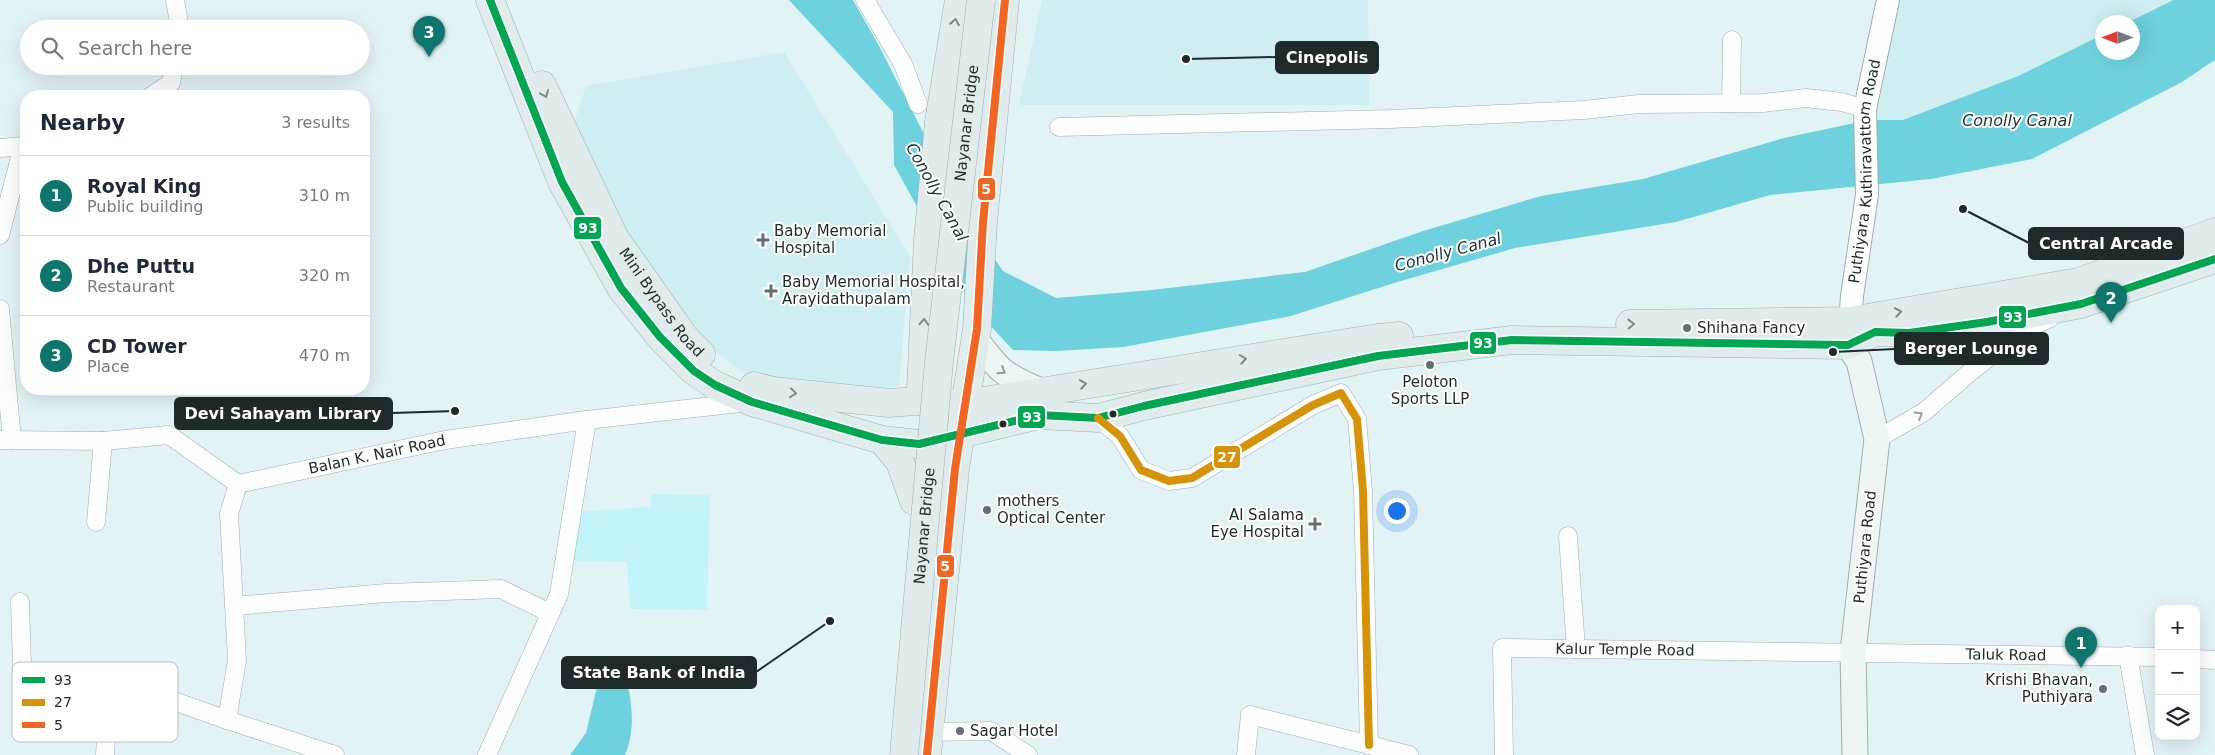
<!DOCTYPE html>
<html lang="en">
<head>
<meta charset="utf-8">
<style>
  :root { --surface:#fff; --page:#f6f6f7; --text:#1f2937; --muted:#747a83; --line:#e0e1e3; --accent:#0f766e }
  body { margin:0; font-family:"DejaVu Sans",sans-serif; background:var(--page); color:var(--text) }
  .controls { position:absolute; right:15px; bottom:15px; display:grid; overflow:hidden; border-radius:10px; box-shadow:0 5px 20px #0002 }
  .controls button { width:45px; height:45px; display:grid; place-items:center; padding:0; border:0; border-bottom:1px solid var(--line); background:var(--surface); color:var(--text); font:25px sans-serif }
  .compass { position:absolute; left:2095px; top:15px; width:45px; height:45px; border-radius:50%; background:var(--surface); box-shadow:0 5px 20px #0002; rotate:270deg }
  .you { position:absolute; left:1396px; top:510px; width:18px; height:18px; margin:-12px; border:4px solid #fff; border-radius:50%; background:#1a73e8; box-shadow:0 0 0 8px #1a73e833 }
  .badge { display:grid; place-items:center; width:32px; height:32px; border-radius:50%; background:var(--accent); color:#fff; font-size:16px; font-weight:700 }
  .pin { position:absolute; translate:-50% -41px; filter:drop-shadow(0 1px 2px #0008) }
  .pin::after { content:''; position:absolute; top:26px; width:18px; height:15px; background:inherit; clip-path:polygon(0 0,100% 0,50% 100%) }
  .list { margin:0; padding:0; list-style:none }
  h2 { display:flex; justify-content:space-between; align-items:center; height:65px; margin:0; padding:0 20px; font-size:21px }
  h2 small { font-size:16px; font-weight:400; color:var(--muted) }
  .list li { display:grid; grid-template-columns:32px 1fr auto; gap:15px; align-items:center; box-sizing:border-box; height:80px; padding:0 20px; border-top:1px solid var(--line) }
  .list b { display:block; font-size:19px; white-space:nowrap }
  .list p { margin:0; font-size:16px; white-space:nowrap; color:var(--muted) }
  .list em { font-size:16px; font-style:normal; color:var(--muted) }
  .icon { flex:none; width:28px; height:28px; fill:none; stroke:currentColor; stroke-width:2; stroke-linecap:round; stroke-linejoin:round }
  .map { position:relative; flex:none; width:2215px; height:755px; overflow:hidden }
  .search { position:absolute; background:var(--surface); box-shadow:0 5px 20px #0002; left:20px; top:20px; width:350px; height:55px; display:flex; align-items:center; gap:12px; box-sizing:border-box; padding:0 18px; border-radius:28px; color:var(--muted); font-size:19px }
  .panel { position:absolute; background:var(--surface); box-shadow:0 5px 20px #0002; left:20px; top:90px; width:350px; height:305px; border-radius:20px }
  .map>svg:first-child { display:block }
</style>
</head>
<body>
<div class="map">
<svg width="2215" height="755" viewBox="0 0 2215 755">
  <rect width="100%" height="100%" fill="#e2f3f5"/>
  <path fill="#cfeef2" d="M1042,0H1368L1369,105H1019Z
    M1895,0H2172L2129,22H2102V35L2018,76L1903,120H1869Z
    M784,52L910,256L899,386L835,396L755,381L706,345L614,223L571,132L586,86Z"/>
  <path fill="#c3f4f9" d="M652,494L710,495L707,610L630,609L627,562L573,561L574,512L650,507Z"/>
  <path fill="#6dd2dd" d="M789,0H853L878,44L970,224L1003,271L1056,298L1152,290L1305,272L1423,231L1541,196L1643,179L1784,138L1869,120H1903L2018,76L2102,35V52H2132V22H2129L2173,0H2215V60L2182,82L2032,159L1931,179L1770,195L1676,222L1515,248L1394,283L1291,316L1123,347L1056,351L1013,350L972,306L894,165L893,112Z
    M624,668C631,697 637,726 625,755H570L586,733L597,687Z"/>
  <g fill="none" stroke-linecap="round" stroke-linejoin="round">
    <g stroke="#a1aeb0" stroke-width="19">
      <g id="minor">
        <path d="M175,0L180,29"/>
        <path d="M865,0L903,64L918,104"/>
        <path d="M151,96L171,83L174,66"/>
        <path d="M1731,103L1732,40"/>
        <path d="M1059,127L1391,119L1584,110L1639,104L1763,103L1806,98L1842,102L1865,109"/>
        <path d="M0,148L23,146L0,235"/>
        <path d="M0,309L12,440"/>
        <path d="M1098,418L1120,436L1141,470L1169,481L1192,478L1313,405L1341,393L1357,419L1363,491L1369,745"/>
        <path d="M1877,439L1924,412L1969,373L2024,330L2050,318"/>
        <path id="s1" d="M0,440L103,441L169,435L238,484L445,440L587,420L749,402"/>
        <path d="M238,484L229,514L237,660L227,720L335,755"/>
        <path d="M96,522L103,441"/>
        <path d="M1568,536L1576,649"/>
        <path d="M20,602L23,696L109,704"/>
        <path d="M234,606L387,593L501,589L550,613"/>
        <path d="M2128,655L2145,755"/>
        <path d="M2196,659L2215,660"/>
        <path d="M929,732L991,731L1028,755"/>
        <path d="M105,755L110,678L227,720"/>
        <path d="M487,755L559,594L587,420"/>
        <path d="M1246,755L1250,715L1409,755"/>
        <path id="s2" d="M1504,755L1502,648L2159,657"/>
      </g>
    </g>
    <g stroke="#a1aeb0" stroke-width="24">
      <g id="tertiary">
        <path id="s3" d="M1849,338L1852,296L1867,195L1865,109L1888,0"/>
      </g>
    </g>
    <g stroke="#a1aeb0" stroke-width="27">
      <path id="secondary" d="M975,338C998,370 1004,376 1041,391
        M1848,345L1859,361L1877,439L1853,652L1855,755"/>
    </g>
    <g stroke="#99b1b4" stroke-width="29">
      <g id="primary">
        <path d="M490,0L562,182L621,288L660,337L694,371L715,385L752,402L882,440L919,444L1039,415L1098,418L1144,406L1378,356L1512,340L1848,345L1875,332L1909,333L1987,322L2081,304L2215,259"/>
        <path id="s4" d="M542,85L614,237L685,338L701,354"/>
        <path d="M1630,324L1850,321L2079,282L2215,232"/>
        <path d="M754,386L773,391L889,403L915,401L965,404L1378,338L1399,336"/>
        <path d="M921,388L928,240L939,122L959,0"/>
        <path d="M882,440L900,462L914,501"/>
        <path d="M927,755L955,469L977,329L983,222L1005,0"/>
      </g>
    </g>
    <use href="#minor" stroke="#fbfdfe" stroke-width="18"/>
    <use href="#tertiary" stroke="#fbfdfe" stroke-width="22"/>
    <use href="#secondary" stroke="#eef5f5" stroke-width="25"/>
    <use href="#primary" stroke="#e0ebec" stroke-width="28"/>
    <g stroke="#99b1b4" stroke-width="29" stroke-linecap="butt">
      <g id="primary-bridge">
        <path id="s5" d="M904,755L939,362L981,0"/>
      </g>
    </g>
    <use href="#primary-bridge" stroke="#e0ebec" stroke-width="28"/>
    <g stroke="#fff" stroke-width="11">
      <path id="bus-1" d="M490,0L562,182L621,288L660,337L694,371L715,385L752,402L882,440L919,444L1039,415L1098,418L1144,406L1378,356L1512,340L1848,345L1875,332L1909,333L1987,322L2081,304L2215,259"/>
    </g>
    <g stroke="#fff" stroke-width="11">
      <path id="bus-2" d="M1098,418L1120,436L1141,470L1169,481L1192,478L1313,405L1341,393L1357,419L1363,491L1369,745"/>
    </g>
    <g stroke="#fff" stroke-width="11">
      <path id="bus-3" d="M927,755L955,469L977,329L983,222L1005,0"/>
    </g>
    <use href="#bus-1" stroke="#00a651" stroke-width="8"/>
    <use href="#bus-2" stroke="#d69307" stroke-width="8"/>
    <use href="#bus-3" stroke="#f26522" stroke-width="8"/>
  </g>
  <defs><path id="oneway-chevron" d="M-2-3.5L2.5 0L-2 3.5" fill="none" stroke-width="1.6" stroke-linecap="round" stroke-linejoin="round" transform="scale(1.25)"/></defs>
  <g stroke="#7f8a8c">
    <use href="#oneway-chevron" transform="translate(955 22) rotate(-81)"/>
    <use href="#oneway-chevron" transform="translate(545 94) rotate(67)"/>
    <use href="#oneway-chevron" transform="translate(1898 312) rotate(-10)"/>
    <use href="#oneway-chevron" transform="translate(924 322) rotate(-87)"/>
    <use href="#oneway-chevron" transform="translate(1631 324) rotate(-1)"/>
    <use href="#oneway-chevron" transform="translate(1243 359) rotate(-9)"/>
    <use href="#oneway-chevron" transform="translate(1083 384) rotate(-9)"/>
    <use href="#oneway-chevron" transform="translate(793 393) rotate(6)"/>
  </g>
  <use stroke="#909a9b" href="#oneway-chevron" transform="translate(1002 371) rotate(34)"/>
  <use stroke="#989ea0" href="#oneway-chevron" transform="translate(1919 415) rotate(-32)"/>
  <g fill="#637072" stroke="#fff" stroke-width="2">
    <path d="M760.5 232.5h5v5h5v5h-5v5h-5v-5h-5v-5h5z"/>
    <path d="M768.5 283.5h5v5h5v5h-5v5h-5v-5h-5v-5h5z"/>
    <circle cx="1687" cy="328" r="5"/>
    <circle cx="1430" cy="365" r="5"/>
    <circle cx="987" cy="510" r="5"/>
    <path d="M1312.5 516.5h5v5h5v5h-5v5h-5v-5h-5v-5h5z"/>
    <circle cx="2103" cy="689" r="5"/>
    <circle cx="960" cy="731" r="5"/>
  </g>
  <g fill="#1e2a2c" stroke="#fff" stroke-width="2">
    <circle cx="1113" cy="414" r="4.5"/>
    <circle cx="1003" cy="424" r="4.5"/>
  </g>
  <g text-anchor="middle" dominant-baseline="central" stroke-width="4" stroke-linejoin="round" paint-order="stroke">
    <g font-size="15" fill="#1e2a2c" stroke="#fff">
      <text stroke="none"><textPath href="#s5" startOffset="635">Nayanar Bridge</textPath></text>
      <text stroke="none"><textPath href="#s3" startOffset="168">Puthiyara Kuthiravattom Road</textPath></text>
      <text stroke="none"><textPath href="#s4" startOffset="249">Mini Bypass Road</textPath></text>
      <text stroke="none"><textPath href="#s1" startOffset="396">Balan K. Nair Road</textPath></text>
      <text stroke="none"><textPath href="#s5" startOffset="230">Nayanar Bridge</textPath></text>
      <text transform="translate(1865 547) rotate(-84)">Puthiyara Road</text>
      <text stroke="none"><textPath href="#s2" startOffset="230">Kalur Temple Road</textPath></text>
      <text stroke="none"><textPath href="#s2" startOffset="611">Taluk Road</textPath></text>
    </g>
    <g font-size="15" fill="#1e2a2c" stroke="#fff" text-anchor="start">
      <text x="774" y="231">Baby Memorial<tspan x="774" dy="17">Hospital</tspan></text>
      <text x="782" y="282">Baby Memorial Hospital,<tspan x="782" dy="17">Arayidathupalam</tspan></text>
      <text x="1697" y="328">Shihana Fancy</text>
      <text x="1430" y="382" text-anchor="middle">Peloton<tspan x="1430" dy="17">Sports LLP</tspan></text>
      <text x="997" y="501">mothers<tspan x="997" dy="17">Optical Center</tspan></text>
      <text x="1304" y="515" text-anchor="end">Al Salama<tspan x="1304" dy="17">Eye Hospital</tspan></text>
      <text x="2093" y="680" text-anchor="end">Krishi Bhavan,<tspan x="2093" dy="17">Puthiyara</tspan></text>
      <text x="970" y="731">Sagar Hotel</text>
    </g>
    <g font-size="16" font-style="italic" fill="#1b3134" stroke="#fff">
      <text x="2017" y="120">Conolly Canal</text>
      <text transform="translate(937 192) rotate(61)">Conolly Canal</text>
      <text transform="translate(1448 252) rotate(-15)">Conolly Canal</text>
    </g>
  </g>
  <rect x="12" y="662" width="166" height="80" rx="8" fill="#fff" stroke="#bcbfc0" stroke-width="1"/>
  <rect x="22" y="677" width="23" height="6" fill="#00a651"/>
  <rect x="22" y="699" width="23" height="7" fill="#d69307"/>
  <rect x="22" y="722" width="23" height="6" fill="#f26522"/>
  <g font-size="14" fill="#1e2a2c">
    <text x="54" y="685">93</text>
    <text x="54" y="707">27</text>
    <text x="54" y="730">5</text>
  </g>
  <path fill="none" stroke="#1e2a2c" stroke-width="2" d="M1186 59L1276 57M1963 209L2029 243M1833 352L1895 349M455 411L392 413M830 621L756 672"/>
  <g fill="#1e2a2c" stroke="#fff" stroke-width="2">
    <circle cx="1186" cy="59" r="5"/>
    <circle cx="1963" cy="209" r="5"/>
    <circle cx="1833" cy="352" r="5"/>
    <circle cx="455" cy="411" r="5"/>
    <circle cx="830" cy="621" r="5"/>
  </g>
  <g fill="#1e2a2c" stroke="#1e2a2c" stroke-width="2">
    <rect x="1276" y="42" width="102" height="31" rx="5"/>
    <rect x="2029" y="228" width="154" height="31" rx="5"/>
    <rect x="1895" y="333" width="153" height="31" rx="5"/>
    <rect x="175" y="398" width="217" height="31" rx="5"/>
    <rect x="562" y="657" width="194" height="31" rx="5"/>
  </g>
  <g font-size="16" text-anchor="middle" font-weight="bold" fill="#fff">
    <text x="1327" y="63">Cinepolis</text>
    <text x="2106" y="249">Central Arcade</text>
    <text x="1971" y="354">Berger Lounge</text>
    <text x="283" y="419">Devi Sahayam Library</text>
    <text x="659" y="678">State Bank of India</text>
  </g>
  <g stroke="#fff" stroke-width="2">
    <rect x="977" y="177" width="19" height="24" rx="5" fill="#f26522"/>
    <rect x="573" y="216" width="29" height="24" rx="5" fill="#00a651"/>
    <rect x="1998" y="305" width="29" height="24" rx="5" fill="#00a651"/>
    <rect x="1469" y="331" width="28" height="24" rx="5" fill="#00a651"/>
    <rect x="1017" y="405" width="29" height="24" rx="5" fill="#00a651"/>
    <rect x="1213" y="445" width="28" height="24" rx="5" fill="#d69307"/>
    <rect x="936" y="554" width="19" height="24" rx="5" fill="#f26522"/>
  </g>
  <g font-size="14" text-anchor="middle" font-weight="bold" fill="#fff">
    <text x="986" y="194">5</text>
    <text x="588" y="233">93</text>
    <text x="2013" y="322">93</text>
    <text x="1483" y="348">93</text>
    <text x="1032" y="422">93</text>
    <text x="1227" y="462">27</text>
    <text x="945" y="571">5</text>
  </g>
</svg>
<div class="controls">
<button>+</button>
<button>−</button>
<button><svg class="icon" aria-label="layers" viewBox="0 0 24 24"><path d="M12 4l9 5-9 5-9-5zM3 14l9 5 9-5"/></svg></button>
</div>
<svg class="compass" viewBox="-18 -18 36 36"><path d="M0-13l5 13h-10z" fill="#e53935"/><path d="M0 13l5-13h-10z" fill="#747a83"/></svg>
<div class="you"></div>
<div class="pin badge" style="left:2081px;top:668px">1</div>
<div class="pin badge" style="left:2111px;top:323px">2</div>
<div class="pin badge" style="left:429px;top:57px">3</div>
<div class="search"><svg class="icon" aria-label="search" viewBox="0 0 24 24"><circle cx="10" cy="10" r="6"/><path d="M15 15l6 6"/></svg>Search here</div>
<section class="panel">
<h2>Nearby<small>3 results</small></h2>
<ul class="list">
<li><span class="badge">1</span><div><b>Royal King</b><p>Public building</p></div><em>310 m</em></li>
<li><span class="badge">2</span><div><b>Dhe Puttu</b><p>Restaurant</p></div><em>320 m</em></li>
<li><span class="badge">3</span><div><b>CD Tower</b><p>Place</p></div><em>470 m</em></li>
</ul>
</section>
</div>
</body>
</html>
